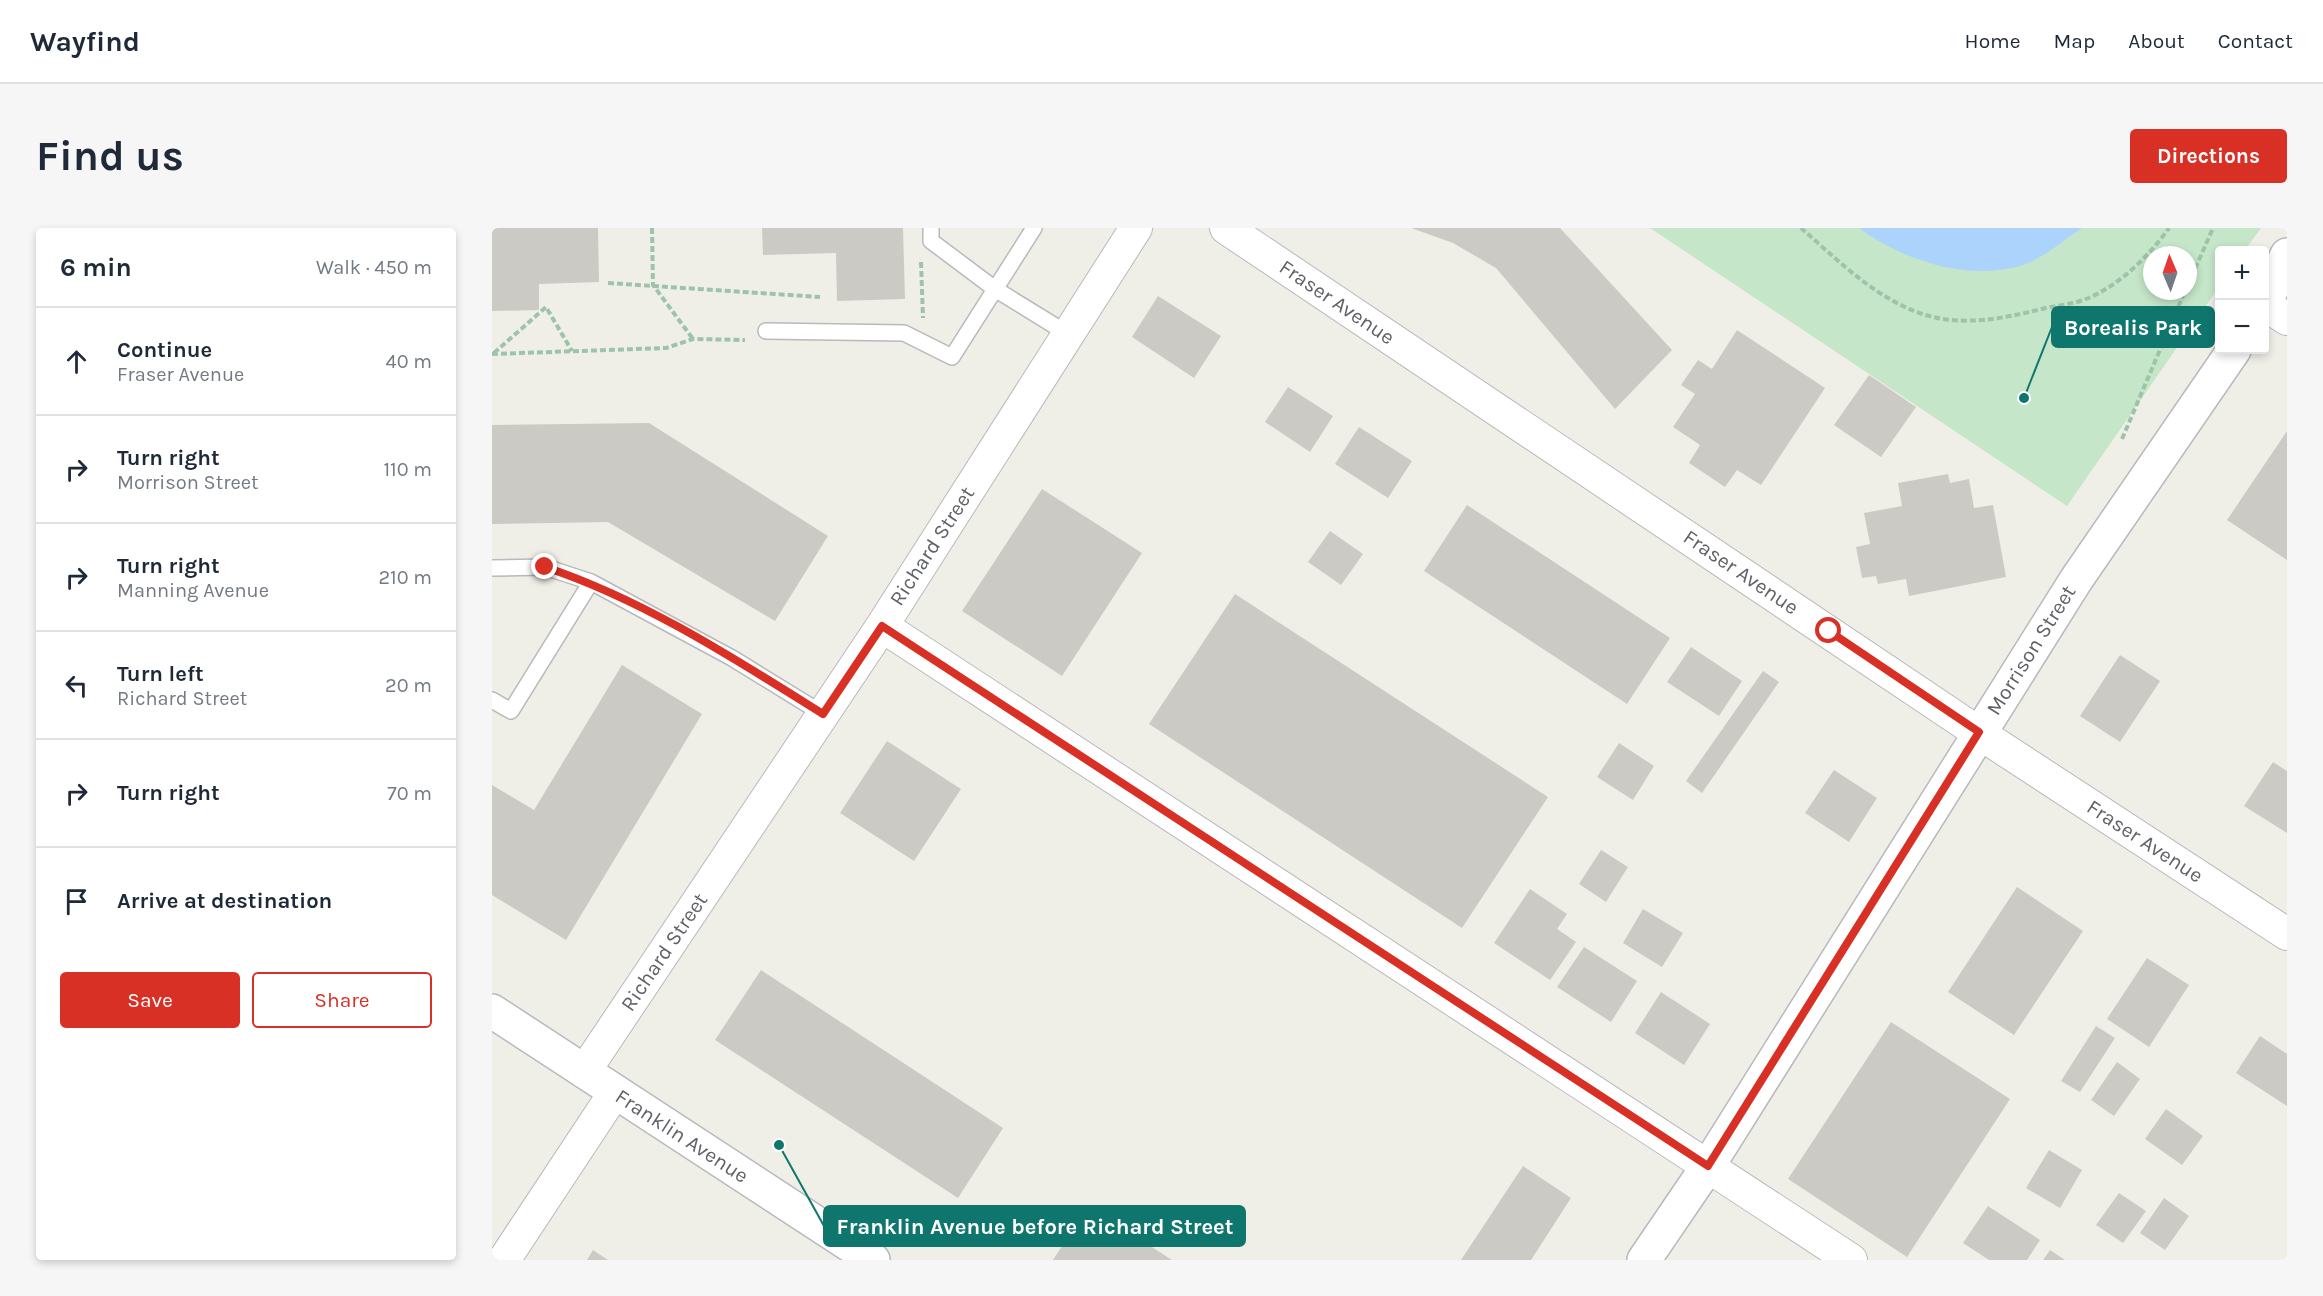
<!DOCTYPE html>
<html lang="en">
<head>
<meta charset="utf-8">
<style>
  :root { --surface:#fff; --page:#f6f6f7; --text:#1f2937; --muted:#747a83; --line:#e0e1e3; --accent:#d93025 }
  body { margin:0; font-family:Karla,sans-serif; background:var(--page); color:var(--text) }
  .controls { position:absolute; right:18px; top:18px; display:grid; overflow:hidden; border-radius:6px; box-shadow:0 3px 9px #0003 }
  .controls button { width:54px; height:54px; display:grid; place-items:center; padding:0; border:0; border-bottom:2px solid var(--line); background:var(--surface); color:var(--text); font:30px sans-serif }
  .compass { position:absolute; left:1651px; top:18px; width:54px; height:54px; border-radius:50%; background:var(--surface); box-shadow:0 3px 9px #0003; rotate:358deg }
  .stop { position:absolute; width:18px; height:18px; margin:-14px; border:4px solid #d93025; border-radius:50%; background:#fff }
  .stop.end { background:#d93025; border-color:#fff; box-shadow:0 2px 6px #0008 }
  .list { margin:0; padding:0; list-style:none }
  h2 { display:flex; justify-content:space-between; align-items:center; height:78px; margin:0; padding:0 24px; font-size:26px }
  h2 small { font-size:20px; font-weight:400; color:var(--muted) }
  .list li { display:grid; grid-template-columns:39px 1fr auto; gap:18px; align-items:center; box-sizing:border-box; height:108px; padding:0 24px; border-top:2px solid var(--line) }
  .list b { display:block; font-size:22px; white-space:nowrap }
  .list p { margin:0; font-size:20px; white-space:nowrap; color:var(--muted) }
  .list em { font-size:20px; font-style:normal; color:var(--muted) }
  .actions { display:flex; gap:12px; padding:18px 24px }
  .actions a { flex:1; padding:14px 0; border:2px solid var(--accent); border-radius:6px; text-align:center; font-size:21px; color:var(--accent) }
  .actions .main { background:var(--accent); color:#fff }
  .icon { flex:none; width:33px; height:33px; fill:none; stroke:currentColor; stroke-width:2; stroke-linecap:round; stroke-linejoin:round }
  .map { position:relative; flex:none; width:1795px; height:1032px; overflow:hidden; border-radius:6px }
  header { display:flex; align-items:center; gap:36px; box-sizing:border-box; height:84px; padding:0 30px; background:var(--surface); border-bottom:2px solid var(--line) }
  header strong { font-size:28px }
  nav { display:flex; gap:33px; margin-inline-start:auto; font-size:21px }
  .intro { display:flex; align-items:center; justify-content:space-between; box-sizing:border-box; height:144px; padding:0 36px }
  h1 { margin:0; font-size:42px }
  .button { padding:15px 27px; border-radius:6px; background:var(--accent); color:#fff; font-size:21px; font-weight:700 }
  main { display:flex; gap:36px; padding:0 36px }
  aside { flex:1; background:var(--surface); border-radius:6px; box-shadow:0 3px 9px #0003 }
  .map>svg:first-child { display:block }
</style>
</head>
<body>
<header>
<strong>Wayfind</strong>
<nav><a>Home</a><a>Map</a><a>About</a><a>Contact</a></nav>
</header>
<div class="intro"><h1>Find us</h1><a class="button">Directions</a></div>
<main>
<aside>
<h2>6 min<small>Walk · 450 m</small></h2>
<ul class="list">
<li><svg class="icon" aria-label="ahead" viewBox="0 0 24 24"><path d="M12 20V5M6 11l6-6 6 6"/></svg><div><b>Continue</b><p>Fraser Avenue</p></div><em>40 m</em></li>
<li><svg class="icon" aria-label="right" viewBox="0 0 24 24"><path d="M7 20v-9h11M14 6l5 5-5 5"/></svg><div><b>Turn right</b><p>Morrison Street</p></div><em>110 m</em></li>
<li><svg class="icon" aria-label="right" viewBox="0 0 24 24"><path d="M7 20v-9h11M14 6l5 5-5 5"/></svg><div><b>Turn right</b><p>Manning Avenue</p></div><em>210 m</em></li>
<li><svg class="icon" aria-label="left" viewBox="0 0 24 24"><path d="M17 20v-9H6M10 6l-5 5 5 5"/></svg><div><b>Turn left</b><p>Richard Street</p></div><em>20 m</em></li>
<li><svg class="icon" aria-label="right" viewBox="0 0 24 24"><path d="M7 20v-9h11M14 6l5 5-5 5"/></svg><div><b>Turn right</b></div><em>70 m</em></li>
<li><svg class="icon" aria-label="arrive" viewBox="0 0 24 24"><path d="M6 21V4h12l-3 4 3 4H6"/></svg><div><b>Arrive at destination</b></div></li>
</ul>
<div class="actions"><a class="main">Save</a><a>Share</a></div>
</aside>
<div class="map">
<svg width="1795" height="1032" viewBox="0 0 1795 1032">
  <rect width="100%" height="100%" fill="#f0efe7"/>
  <path fill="#c5e6c8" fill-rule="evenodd" d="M1158,0H1769L1753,22H1728L1727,59L1575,278ZM1660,27H1696V63H1660Z"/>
  <path fill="#acd3fb" d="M1367,0H1590C1572,12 1549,32 1528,38C1473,53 1411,32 1367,0Z"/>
  <path fill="#cccac4" d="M0,0H106L107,54L47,56V82L0,83Z
    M270,0H411L413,71L345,73L344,25L271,27Z
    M919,0H1068L1180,122L1123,181L1004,40L961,15Z
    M666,68L729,108L702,150L640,109Z
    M1245,102L1333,160L1269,257L1245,242L1233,259L1197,235L1208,217L1181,199L1203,166L1189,157L1206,132L1220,141Z
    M1377,147L1424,179L1389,229L1342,197Z
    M796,159L841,188L818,224L773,194Z
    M157,195L336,308L283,393L116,294L0,296V197Z
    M867,199L920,233L896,270L843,236Z
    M1795,203V332L1735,292Z
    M1456,246L1458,255L1477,251L1482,280L1501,277L1514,349L1417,368L1414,351L1386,356L1384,348L1370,350L1364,319L1378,316L1372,285L1410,278L1406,255Z
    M550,261L650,325L570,448L470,383Z
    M975,277L1178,410L1135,476L932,343Z
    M838,303L871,326L849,357L816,334Z
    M743,366L1056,569L970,700L657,496Z
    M1199,419L1250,453L1227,488L1175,454Z
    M1628,427L1668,453L1628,514L1588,488Z
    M130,437L210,486L74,712L0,667V557L42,582Z
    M1271,443L1287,454L1210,565L1194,553Z
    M395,513L469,561L422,633L348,585Z
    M1127,515L1162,538L1141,572L1105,549Z
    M1781,534L1795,543V605L1752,578Z
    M1342,542L1385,570L1357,614L1313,585Z
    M1109,622L1136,639L1114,674L1087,656Z
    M1525,659L1591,703L1522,807L1456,764Z
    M1038,661L1075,686L1065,701L1084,714L1058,752L1002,715Z
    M1151,681L1191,705L1170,739L1131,715Z
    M1092,719L1145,753L1119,794L1065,759Z
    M1655,730L1697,757L1657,819L1615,791Z
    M269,742L511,900L466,970L223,812Z
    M1169,764L1218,796L1192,837L1143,805Z
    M1399,794L1518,871L1415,1029L1296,951Z
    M1604,798L1623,810L1588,864L1569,853Z
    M1768,808L1795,826V878L1744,845Z
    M1625,834L1648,851L1622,888L1599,872Z
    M1674,881L1711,908L1690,937L1653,911Z
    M1557,922L1590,942L1568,980L1534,960Z
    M1031,938L1079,970L1039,1032H969Z
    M1627,965L1654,983L1631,1015L1604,997Z
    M1672,970L1697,988L1673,1022L1648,1005Z
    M596,978L680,1032H561Z
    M1496,978L1548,1012L1535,1032H1497L1471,1015Z
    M101,1022L116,1032H95Z
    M1558,1022L1573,1032H1551Z"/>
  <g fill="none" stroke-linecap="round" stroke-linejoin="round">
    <g stroke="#b7b9bd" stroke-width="18">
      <path id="lane" d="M439,0V13L503,61L576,106
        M274,103L412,105L460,129L542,0
        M0,340L53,339L99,354L240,430L331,486
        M0,472L19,483L99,354"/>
    </g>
    <g stroke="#b7b9bd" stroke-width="34">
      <path id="street" d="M734,0L1487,505L1795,706
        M1773,77L1795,91
        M390,398L1359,1032
        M92,844L390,398L644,0
        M12,1032L123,864"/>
    </g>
    <g stroke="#b6b9be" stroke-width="36">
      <path id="secondary" d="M1772,78L1795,27
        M0,783L381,1032
        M1152,1032L1216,938L1584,352L1742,122"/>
    </g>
    <path stroke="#9dc4ab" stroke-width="4" stroke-dasharray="6 3" stroke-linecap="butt" d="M160,0L161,57L201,111
      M1309,0C1340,27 1373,60 1411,78C1458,102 1505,92 1554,80C1567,77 1582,76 1594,71C1627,58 1657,28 1677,0
      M429,34L431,90
      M116,55L328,69
      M1696,57L1721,0
      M2,125L54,79L80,123
      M0,126L174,120L201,111L253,112
      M1630,211L1693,63"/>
    <use href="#lane" stroke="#fff" stroke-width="15"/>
    <use href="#street" stroke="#fff" stroke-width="32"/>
    <use href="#secondary" stroke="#fff" stroke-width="33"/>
  </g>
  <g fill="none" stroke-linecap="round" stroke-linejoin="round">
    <path stroke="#d93025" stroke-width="8" d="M53,339C152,372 243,431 331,486L390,398L1216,938L1487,504L1337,403"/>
  </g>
  <g text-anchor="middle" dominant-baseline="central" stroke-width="4.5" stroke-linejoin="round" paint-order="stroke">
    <g font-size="21" fill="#5f6267" stroke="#fff">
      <text transform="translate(845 74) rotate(34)">Fraser Avenue</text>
      <text transform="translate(440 318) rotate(-57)">Richard Street</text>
      <text transform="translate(1249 344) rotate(34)">Fraser Avenue</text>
      <text transform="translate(1539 422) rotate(-58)">Morrison Street</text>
      <text transform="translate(1653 613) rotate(33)">Fraser Avenue</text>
      <text transform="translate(172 724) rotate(-56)">Richard Street</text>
      <text transform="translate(190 908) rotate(33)">Franklin Avenue</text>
    </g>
  </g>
  <path fill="none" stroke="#0f766e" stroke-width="2" d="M1532 170L1560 99M287 917L332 998"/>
  <g fill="#0f766e" stroke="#fff" stroke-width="2">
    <circle cx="1532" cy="170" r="6"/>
    <circle cx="287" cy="917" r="6"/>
  </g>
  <g fill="#0f766e" stroke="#0f766e" stroke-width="2">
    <rect x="1560" y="79" width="162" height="40" rx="6"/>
    <rect x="332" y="978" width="421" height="40" rx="6"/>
  </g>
  <g font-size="22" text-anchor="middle" font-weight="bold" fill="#fff">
    <text x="1641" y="107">Borealis Park</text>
    <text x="543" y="1006">Franklin Avenue before Richard Street</text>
  </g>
</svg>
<div class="controls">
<button>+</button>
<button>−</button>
</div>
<svg class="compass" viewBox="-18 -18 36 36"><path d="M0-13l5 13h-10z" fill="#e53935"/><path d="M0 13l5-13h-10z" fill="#747a83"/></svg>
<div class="stop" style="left:1337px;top:403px"></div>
<div class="stop end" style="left:53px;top:339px"></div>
</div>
</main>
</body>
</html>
